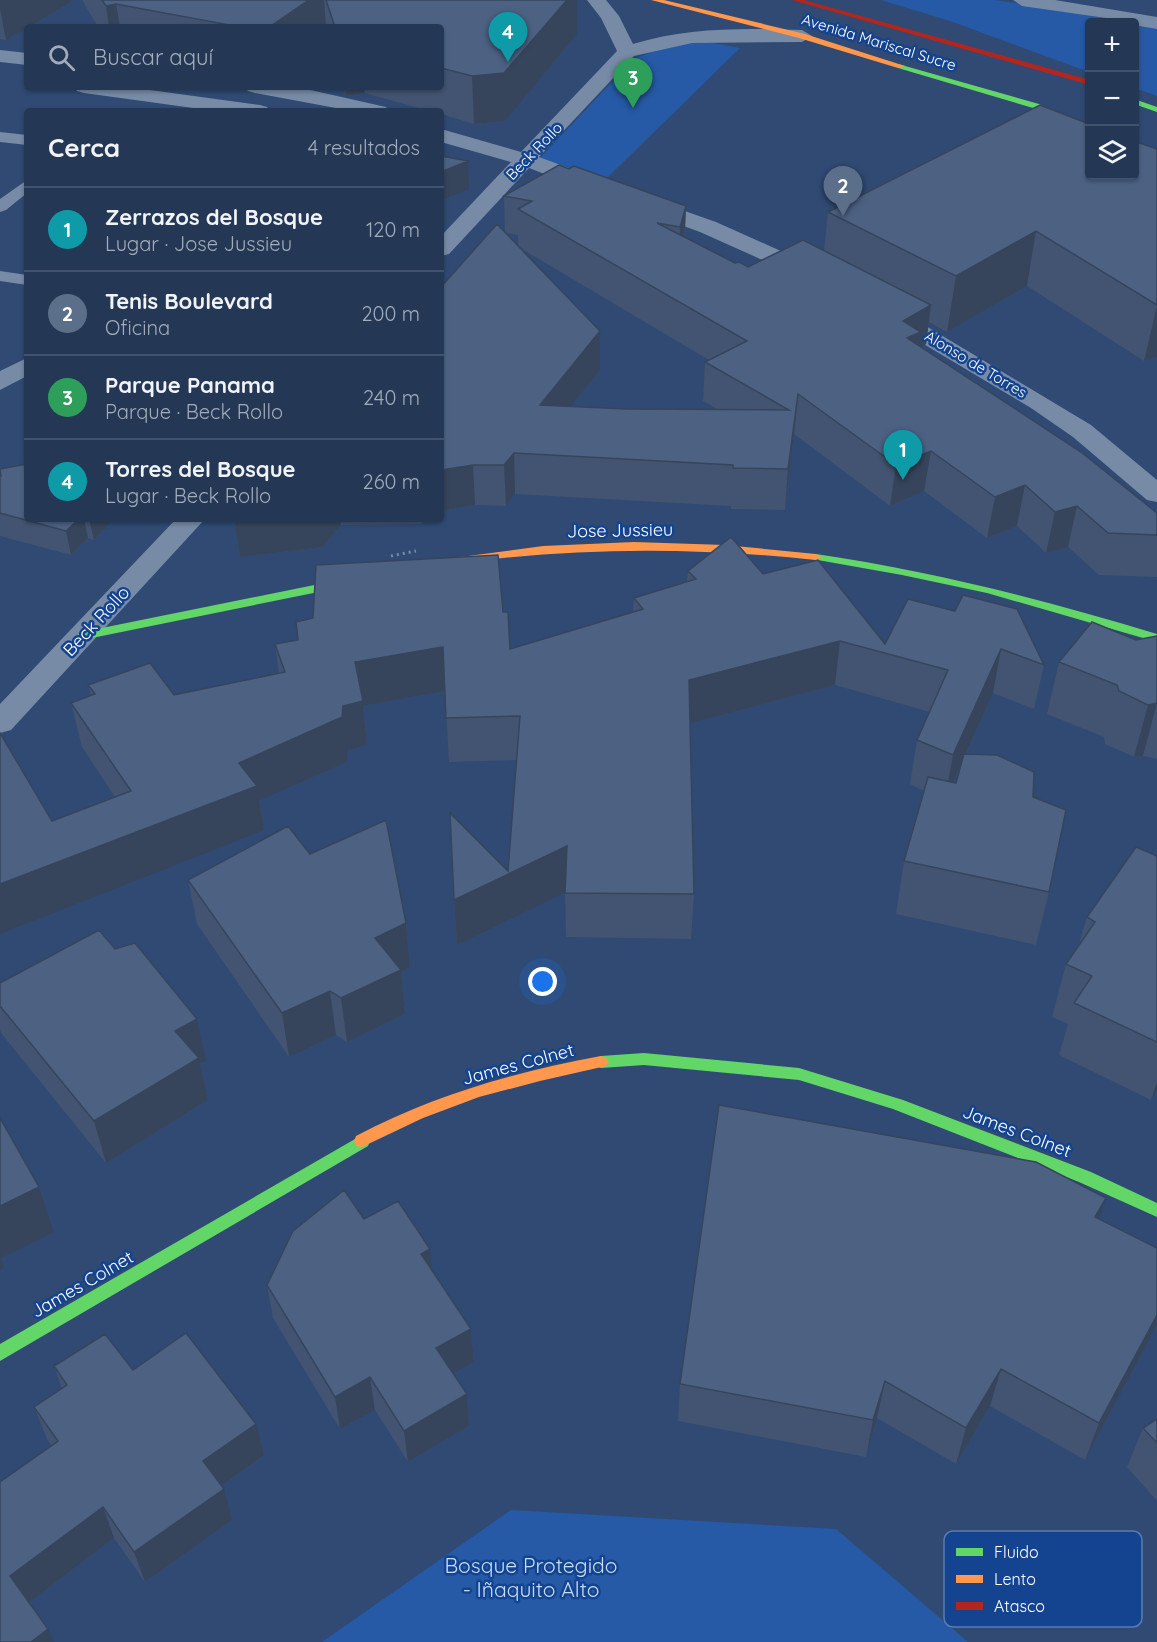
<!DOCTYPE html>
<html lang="es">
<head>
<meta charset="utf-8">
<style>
  :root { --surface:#243856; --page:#2c3f5c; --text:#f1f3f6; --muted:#a3acb9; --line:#41526c; --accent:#b7c0ce }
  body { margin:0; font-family:Quicksand,sans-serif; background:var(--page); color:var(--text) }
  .controls { position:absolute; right:18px; top:18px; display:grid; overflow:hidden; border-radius:6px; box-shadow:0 2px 4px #0004 }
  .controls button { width:54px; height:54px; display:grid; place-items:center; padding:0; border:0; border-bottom:2px solid var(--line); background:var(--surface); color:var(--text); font:30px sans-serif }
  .you { position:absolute; left:543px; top:982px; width:21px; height:21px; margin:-15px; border:4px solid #fff; border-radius:50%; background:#1a73e8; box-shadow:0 0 0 9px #1a73e833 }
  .badge { display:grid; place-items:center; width:39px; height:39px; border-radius:50%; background:var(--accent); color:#fff; font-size:20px; font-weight:700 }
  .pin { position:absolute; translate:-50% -50px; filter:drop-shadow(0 2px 3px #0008) }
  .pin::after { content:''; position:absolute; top:32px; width:21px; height:18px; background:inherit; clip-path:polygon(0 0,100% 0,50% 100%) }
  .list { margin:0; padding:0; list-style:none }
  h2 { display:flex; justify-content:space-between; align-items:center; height:78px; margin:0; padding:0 24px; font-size:26px }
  h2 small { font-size:20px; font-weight:400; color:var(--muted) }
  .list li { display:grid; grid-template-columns:39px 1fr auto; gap:18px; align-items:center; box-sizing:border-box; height:84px; padding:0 24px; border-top:2px solid var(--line) }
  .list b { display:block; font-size:22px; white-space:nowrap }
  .list p { margin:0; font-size:20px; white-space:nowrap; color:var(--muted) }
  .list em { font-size:20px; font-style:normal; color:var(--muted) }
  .icon { flex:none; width:33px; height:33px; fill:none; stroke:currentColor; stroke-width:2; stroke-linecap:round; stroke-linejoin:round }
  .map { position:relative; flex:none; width:1157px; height:1642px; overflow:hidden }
  .search { position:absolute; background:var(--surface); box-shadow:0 2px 4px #0004; left:24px; top:24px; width:420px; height:66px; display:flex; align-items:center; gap:15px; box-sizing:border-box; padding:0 21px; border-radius:6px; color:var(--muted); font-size:22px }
  .panel { position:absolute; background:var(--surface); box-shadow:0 2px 4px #0004; left:24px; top:108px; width:420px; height:414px; border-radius:6px }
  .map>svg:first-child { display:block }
</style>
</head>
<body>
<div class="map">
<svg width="1157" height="1642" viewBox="0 0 1157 1642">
  <rect width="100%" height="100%" fill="#304a73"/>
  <path fill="#265aa6" d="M881,0H995L1157,25V96L1135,88L1134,22H1090L1089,72L950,21Z
    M678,42H708L740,48L606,179L540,158L634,59Z
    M511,1510L836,1529L968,1642H322Z"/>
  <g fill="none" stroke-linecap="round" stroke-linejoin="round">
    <path stroke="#778ba6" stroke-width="3" stroke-dasharray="2 4" stroke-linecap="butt" d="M391,556L416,551"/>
    <path fill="#778ba6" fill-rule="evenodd" d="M0,132L27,135V145L0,142Z
      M27,180V193L6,210L0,212V199Z
      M0,271L27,275V285L0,281Z"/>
    <path fill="#778ba6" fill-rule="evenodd" d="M587,0H606L619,16L633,44C688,27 745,28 802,30L812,36L802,42L692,43L634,56L539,157L602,180L605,185L602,190H586L529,168L449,254L441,256V236L511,162L441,142V129L521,152L617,51L601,18Z
      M1013,0H1055L1157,17V29L1134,25V22L1022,6Z
      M0,50L27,53V65L0,62Z
      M74,87H128L260,105L267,107L270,111H215L84,93L77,91Z
      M245,87H297L386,107L389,111H352L255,93L248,91Z
      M645,197L716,222L821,269L825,274L821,279H805L700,232L637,209L634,204L637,199Z
      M888,306L896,308L1091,425L1157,480V502L1147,500L1073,437L1031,408L880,318L876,313L880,308Z
      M27,358V376L0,390V371Z
      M176,519H205L11,730L0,733V704Z"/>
    <path fill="#63d668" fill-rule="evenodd" d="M898,64L1039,104L1090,126V131L1033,108L898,68Z
      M1134,99L1157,107V112L1134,104Z
      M816,554C932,571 1045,600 1157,634V642L987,593L902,575L812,559L810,557Z
      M359,576L365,580L363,583L82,640L76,636L82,632Z
      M644,1053L799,1068L903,1100L1091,1172L1157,1203V1217L1079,1182L893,1109L799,1080L644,1065L601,1068L596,1066L593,1062L596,1058L601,1056Z
      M362,1135L368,1136L370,1141L368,1146L0,1361V1344Z"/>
    <path fill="#ff974d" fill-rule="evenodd" d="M651,0H664L805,34L905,66L898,68L799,38Z
      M634,542L725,545L816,554L822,557L816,560C694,547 575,547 453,564L447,561L453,558L543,546Z
      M601,1056L606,1058L609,1062L606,1066L540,1081L479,1097L423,1118L362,1147L356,1146L354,1141L356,1136C433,1095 515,1072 601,1056Z"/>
    <path fill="#b3261e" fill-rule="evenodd" d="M792,0H804L1090,80V85Z"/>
  </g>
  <path fill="#425471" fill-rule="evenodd" d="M0,0H74L29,27H27V28L6,40L0,39Z
    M82,0H577V34L505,121L474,124L441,114V111H429L365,93L346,96L343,87H441V27H98Z
    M1157,149V357L1144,361L1027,286L947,332L929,322L926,344L921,347L1157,513V577L1099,575L1068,547L1046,553L1017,526L987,538L924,491L890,506L794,434L785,510L731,509V506L515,494L506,506L475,505L441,511L505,232L504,196L686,206L685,237L735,263L748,267L824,251L828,212ZM506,233L518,235V246ZM520,248L709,360L705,362L703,401L717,409H627L571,406L600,370V331Z
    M0,476L27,519H114L94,540L88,538L71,555L0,536Z
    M234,519H425L421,524L341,525L323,547L240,557Z
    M688,571L763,574L885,644L908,599L1044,665L1034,709L993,693L966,754L1033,797L1049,892L1036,945L896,914L904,861L924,791L910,784L917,740L930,712L835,685L690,723L694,894L691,939L566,937L565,892L457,945L454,900L508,871L517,760L449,762L445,691L363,706L367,745L348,750L347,762L259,801L264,830L52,821L115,797L82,747L71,703L91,696L88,685L174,695L279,674L275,644L503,612L510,649L633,612L634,598L687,581ZM962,763L956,783L953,782L958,771Z
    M1157,636V759L1143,756L1134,757L1105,744L1104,737L1047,714L1059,662L1136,640Z
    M310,854L406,923L410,967L401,972L405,1014L347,1042L336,1035L289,1057L197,924L188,880Z
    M1157,856V1090L1151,1100L1059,1055L1068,1024L1052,1017L1066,964L1079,944L1087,917Z
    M0,983L206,1061L200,1064L208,1100L106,1163L1,1033L0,1029Z
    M364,1219L432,1271L471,1329L474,1362L453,1373L467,1394L469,1426L408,1462L375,1410L340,1429L273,1318L267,1285Z
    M1099,1219L1157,1325L1085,1460L990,1406L956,1464L877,1418L866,1457L678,1421L680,1384Z
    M54,1366L133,1370L264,1455L222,1486L232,1520L145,1582L114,1538L29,1602L0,1642L51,1445L47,1439L34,1407L62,1388Z
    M1157,1419V1501L1127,1467L1143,1428Z"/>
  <path fill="#36455c" d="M0,0H74L29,27H27V28L6,40L0,9Z
    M309,0H324L326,27H269Z
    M567,0H577V34L505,121L474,124L472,76Z
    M116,4L120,27H109L106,6Z
    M345,87H364L365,93L346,96Z
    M468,161L469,189L441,200V172Z
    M686,206L684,243L679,265L680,227Z
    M1036,231L1027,286L947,332L956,276Z
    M931,305L926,344L919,348L916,372L903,321Z
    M1157,306V357L1144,361Z
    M600,331V370L540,445V405Z
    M798,394L794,434L785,510L788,469Z
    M931,451L924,491L890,506L896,465Z
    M514,453L515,494L506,506L504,465Z
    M473,465L475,505L441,511V470Z
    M1025,485L1017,526L987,538L995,497Z
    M1077,506L1068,547L1046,553L1055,512Z
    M79,519H84L88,538L71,555L66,531Z
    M89,519H114L94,540Z
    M234,519H340L341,525L323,547L240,557Z
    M840,641L835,685L687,724L689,680Z
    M443,647L445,691L363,706L367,745L348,750L347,762L259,801L264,830L0,934V884L239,763L343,706L355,662Z
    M1001,649L993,693L945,800L953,755Z
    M1157,703L1143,756L1134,757L1148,705Z
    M567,846L568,891L457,945L454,900Z
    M406,923L410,967L401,972L405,1014L347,1042L341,998L375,938Z
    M330,991L336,1035L289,1057L282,1013Z
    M197,1019L206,1061L200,1064L208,1100L106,1163L94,1121L175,1031Z
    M1157,1082V1090L1151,1100Z
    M39,1187L54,1232L1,1258L4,1267L0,1270V1206Z
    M1106,1198L1093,1236L1095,1217Z
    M430,1249L433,1282L421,1254Z
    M1157,1315V1325L1085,1460L1099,1423Z
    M471,1329L474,1362L439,1381L436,1348Z
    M1001,1369L990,1406L956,1464L966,1428Z
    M370,1377L375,1410L340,1429L335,1397Z
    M885,1381L877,1418L866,1457L873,1420Z
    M467,1394L469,1426L408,1462L404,1431Z
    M256,1424L264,1455L212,1493L203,1461Z
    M224,1489L232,1520L145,1582L134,1552Z
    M103,1507L114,1538L24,1606L10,1576Z
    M48,1629L54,1642H31Z"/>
  <path fill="#4d6283" stroke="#36455c" stroke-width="1.5" d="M102,0H309L269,27H240L116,4L106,6Z
    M326,0H567L504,73L472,76L441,68V27H335Z
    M1040,105L1089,124V176H1134V141L1157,149V305L1036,231L956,276L828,212Z
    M441,156L468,161L441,172Z
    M559,165L569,169L574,166L686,206L680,227L657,223L735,263L739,262L748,267L803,240L931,305L903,321L921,332L907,338L1081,452L1157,513V535L1108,533L1077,506L1055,512L1025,485L995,497L931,451L896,465L798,394L788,469L733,468V465L514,453L504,465H473L441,470V287L497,224L600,331L540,405L627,409L789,410L705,362L747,341L518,209L532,201L504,196Z
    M27,464V519H79L66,531L0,513V476H1L0,469Z
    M731,537L763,574L818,560L885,644L908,599L955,611L963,595L1017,609L1044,665L1001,649L953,755L917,740L948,670L840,641L689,680L694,894L565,893L567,846L454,900L450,813L508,871L520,716L446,718L443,647L355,662L363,701L343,706L342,717L239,763L257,786L0,884V733L52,821L131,791L71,703L95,694L88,685L150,663L174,695L285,672L275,644L298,640L296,622L313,618L316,565L498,555L503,612H508L510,649L643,609L634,598L696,579L688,571Z
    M1092,622L1136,640L1157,636V703L1148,705L1119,691L1117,685L1059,662Z
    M964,754L997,755L1034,772L1033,797L1066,810L1049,892L904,861L928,777L956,783Z
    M386,820L406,923L375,938L401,970L341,998L330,991L282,1013L188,880L288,826L310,854Z
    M1136,847L1157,856V1042L1074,1003L1092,976L1066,964L1095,922L1087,917Z
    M99,930L115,949L135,943L197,1019L175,1031L199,1058L94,1121L0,1006V983Z
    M719,1105L1036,1162L1106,1198L1095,1217L1157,1248V1315L1099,1423L1001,1369L966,1428L885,1381L873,1420L680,1384Z
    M0,1118L39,1187L0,1206Z
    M344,1190L364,1219L398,1201L430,1249L421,1254L471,1329L436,1348L467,1394L404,1431L370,1377L335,1397L267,1285L293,1231Z
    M186,1333L256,1424L203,1461L224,1489L134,1552L103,1507L10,1576L48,1629L31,1642H0V1482L58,1441L34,1407L67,1385L54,1366L105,1334L133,1370Z
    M1157,1419V1443L1143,1428Z"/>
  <g text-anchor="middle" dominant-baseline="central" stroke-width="5" stroke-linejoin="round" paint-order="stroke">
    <g font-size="15" fill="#fff" stroke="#14448f">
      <text transform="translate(879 42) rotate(17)">Avenida Mariscal Sucre</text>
      <text transform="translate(534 151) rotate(-46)">Beck Rollo</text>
      <text transform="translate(976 364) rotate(31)">Alonso de Torres</text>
    </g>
    <g font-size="18" fill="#fff" stroke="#14448f">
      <text transform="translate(620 530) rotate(-1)">Jose Jussieu</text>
      <text transform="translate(96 621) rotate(-47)">Beck Rollo</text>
      <text transform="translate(518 1064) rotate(-15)">James Colnet</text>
      <text transform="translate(1017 1131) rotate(21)">James Colnet</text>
      <text transform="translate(82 1284) rotate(-30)">James Colnet</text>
    </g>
    <g font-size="21" fill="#c5dcfc" stroke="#14448f">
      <text x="531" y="1565">Bosque Protegido<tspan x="531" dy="24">- Iñaquito Alto</tspan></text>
    </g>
  </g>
  <rect x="944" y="1531" width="198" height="96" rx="9" fill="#14448f" stroke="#5a7cb1" stroke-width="1.5"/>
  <rect x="956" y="1548" width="27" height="8" fill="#63d668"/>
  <rect x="956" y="1575" width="27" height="8" fill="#ff974d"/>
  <rect x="956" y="1602" width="27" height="8" fill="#b3261e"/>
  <g font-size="16" fill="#fff">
    <text x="994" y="1558">Fluido</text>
    <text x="994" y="1585">Lento</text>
    <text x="994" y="1612">Atasco</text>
  </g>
</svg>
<div class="controls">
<button>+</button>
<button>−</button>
<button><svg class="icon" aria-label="layers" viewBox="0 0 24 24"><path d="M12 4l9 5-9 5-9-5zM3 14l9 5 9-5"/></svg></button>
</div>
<div class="you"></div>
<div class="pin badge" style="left:903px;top:480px;background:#0f9aa8">1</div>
<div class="pin badge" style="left:843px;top:216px;background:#5c6f8a">2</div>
<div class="pin badge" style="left:633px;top:108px;background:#2e9e5b">3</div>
<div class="pin badge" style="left:508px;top:62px;background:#0f9aa8">4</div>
<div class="search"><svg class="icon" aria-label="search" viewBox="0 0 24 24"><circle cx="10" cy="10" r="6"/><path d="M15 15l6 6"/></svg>Buscar aquí</div>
<section class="panel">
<h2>Cerca<small>4 resultados</small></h2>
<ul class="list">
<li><span class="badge" style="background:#0f9aa8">1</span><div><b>Zerrazos del Bosque</b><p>Lugar · Jose Jussieu</p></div><em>120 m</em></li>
<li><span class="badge" style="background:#5c6f8a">2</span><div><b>Tenis Boulevard</b><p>Oficina</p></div><em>200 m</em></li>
<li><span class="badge" style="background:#2e9e5b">3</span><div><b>Parque Panama</b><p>Parque · Beck Rollo</p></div><em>240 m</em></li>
<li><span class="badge" style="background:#0f9aa8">4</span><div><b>Torres del Bosque</b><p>Lugar · Beck Rollo</p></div><em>260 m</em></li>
</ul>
</section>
</div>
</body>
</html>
